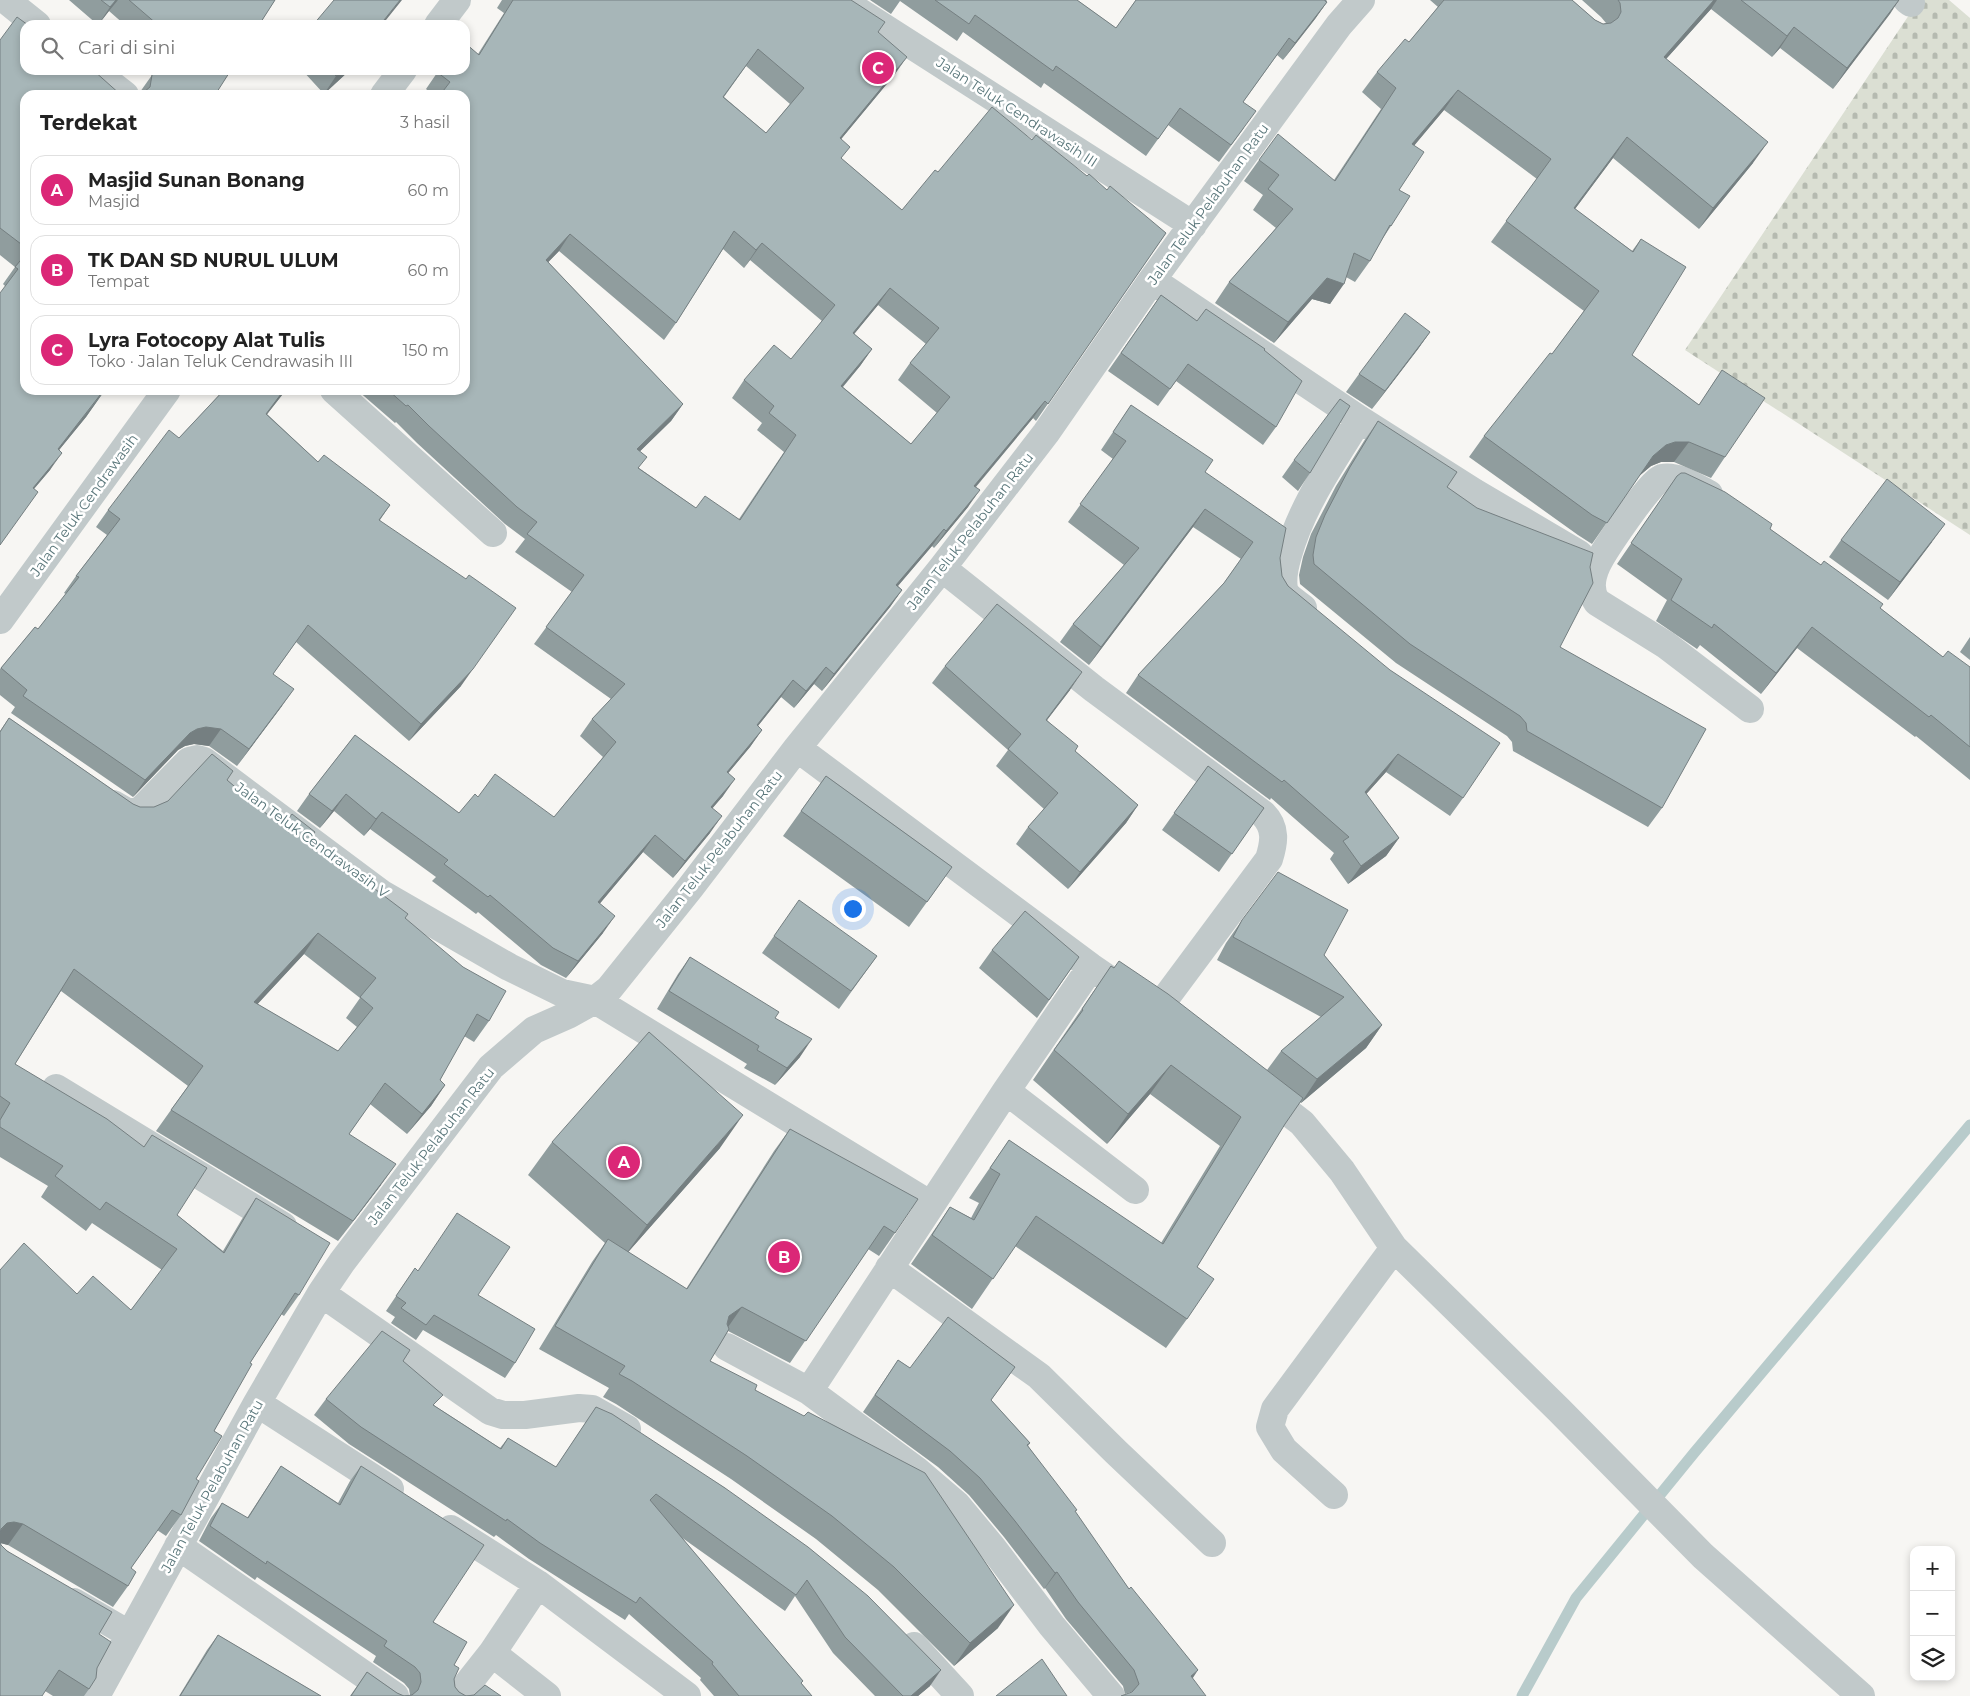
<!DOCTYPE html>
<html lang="id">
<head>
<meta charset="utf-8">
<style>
  :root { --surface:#fff; --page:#f6f6f6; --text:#222; --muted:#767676; --line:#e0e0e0; --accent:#db2777 }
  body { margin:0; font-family:Montserrat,sans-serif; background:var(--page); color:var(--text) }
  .controls { position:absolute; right:15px; bottom:15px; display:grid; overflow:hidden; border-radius:10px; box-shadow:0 2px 8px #0003 }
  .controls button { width:45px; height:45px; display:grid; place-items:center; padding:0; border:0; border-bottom:1px solid var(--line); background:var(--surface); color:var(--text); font:25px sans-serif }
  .you { position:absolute; left:852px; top:908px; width:18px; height:18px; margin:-12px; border:4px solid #fff; border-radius:50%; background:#1a73e8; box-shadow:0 0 0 8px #1a73e833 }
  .badge { display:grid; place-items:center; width:32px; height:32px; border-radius:50%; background:var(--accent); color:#fff; font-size:16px; font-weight:700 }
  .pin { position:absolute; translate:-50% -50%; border:2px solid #fff; box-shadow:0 1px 5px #0006 }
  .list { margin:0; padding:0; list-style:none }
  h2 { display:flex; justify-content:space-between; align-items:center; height:65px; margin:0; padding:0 20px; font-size:21px }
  h2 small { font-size:16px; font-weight:400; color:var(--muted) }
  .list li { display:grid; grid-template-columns:32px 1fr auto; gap:15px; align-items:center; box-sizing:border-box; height:70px; margin:0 10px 10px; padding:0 10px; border:1px solid var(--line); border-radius:15px }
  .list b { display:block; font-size:19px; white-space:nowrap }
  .list p { margin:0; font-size:16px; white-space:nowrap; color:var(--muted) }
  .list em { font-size:16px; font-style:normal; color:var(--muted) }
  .icon { flex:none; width:28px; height:28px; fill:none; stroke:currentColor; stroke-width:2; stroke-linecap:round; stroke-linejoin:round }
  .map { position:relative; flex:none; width:1970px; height:1696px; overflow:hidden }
  .search { position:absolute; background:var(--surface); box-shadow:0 2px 8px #0003; left:20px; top:20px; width:450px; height:55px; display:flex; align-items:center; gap:12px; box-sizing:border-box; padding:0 18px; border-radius:15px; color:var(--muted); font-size:19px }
  .panel { position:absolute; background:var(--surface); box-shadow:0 2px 8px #0003; left:20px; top:90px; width:450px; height:305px; border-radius:15px }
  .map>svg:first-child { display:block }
</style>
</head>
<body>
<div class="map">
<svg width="1970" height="1696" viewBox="0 0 1970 1696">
  <defs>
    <pattern id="cemetery-stones" width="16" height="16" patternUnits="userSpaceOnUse" patternTransform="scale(1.25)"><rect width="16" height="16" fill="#dbdfd3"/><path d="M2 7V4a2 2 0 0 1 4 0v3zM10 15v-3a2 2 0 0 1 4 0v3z" fill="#b5bab0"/></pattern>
  </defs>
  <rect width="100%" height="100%" fill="#f7f6f3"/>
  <path fill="url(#cemetery-stones)" d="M1919,0H1949L1970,18V535L1685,350Z"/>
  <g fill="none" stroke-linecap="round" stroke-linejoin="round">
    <path stroke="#b8cbcb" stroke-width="11" d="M1522,1696L1576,1598L1694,1453L1970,1125"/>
    <path stroke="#c1c9ca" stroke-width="28" d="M6,0L37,25
      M841,0L1193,225
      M1907,0L1911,3
      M93,70L125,95
      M1152,280L1359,419L1474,492L1579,554
      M334,390L493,533
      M1709,494C1695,487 1678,475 1662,478C1651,480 1603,552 1597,565C1592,576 1589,591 1597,602L1666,645L1750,709
      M942,568L1094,689L1263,814C1277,828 1274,843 1269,859L1156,1011
      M1303,608C1297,603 1286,597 1284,589C1282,578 1285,565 1288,555C1302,505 1332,463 1359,419
      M797,748L1091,967L1135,997
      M113,804L127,812H139L189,761L197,759L204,761L382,894L509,967L562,993L595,1000L931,1205
      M56,1088L283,1226
      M1006,1091L1135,1190
      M1262,1092L1302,1123L1342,1171L1394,1248L1559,1410L1703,1556L1861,1696
      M889,1268L1039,1376L1116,1452L1212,1543
      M321,1293L490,1411L503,1415H525L579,1408L592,1409L627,1429
      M727,1347L809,1391L916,1470L957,1505L992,1547L1052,1626L1111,1696
      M809,1391L1006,1091L1091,967
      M257,1403L390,1489
      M1334,1495L1284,1450L1270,1427L1275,1409L1394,1248
      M451,1529L538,1584L687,1696
      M178,1546L395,1696
      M74,1602L129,1634
      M914,1646L960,1696
      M492,1653L547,1696
      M96,1696L257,1403L321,1293L342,1262L491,1067L534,1030L568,1015L595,1000L609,989L690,888L797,748L942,568L1046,433L1152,280L1339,25L1361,0
      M458,1696L492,1653L538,1584"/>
    <path stroke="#c1c9ca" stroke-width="28" d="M438,25L457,0
      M384,95L403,70
      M0,620L167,390"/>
  </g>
  <path fill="#909d9e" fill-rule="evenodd" d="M69,0H275L259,25H125L109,11L98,25Z
    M502,0H851L878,32L895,74L841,139L842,159L902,210L938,172L1032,140L1107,190L1166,233L1036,421L1033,418L976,487L968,507L934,548L932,546L898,586L902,590L890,607L822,691L814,684L794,708L781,697L758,726L762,730L750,747L728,773L723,796L712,808L710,833L673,878L643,852L600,903L603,933L566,978L541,965L478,912L476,914L432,881L436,877L370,829L364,836L334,811L320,828L297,811L309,794L355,735L459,813L478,797L554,817L603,757L580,736L592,719L611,699L534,644L572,592L515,552L525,539L505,524L417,443L396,422L395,423L357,390H465V95H433L426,89L439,70L478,54L504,13L497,8ZM746,66L790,104L766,133L724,97ZM723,249L744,268L750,260L822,321L791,359L744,380L732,398L762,423L757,430L784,452L739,519L696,508L639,468L640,451L671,421L683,404L548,262L559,251L664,340L676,323ZM878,305L926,344L910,363L898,380L937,413L911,444L843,387L860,366L872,349L854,334Z
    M870,0H1077L1116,28L1136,0H1327L1326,1L1327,2L1315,19L1283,60L1277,55L1243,102L1244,128L1219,162L1168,125L1146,156L1044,83L1041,88L963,32L957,41L900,1L891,14Z
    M1430,0H1572L1595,20L1603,24L1606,23L1601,17L1582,0H1899L1833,89L1780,48L1772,57L1711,9L1666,59L1753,163L1699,229L1613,158L1575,209L1632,251L1641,239L1632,355L1699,405L1722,370L1725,457L1711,478L1674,462H1661L1651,466L1639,476L1592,544L1578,535L1469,457L1484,436L1552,354L1584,311L1491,242L1537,179L1444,110L1414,145L1399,190L1391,226L1381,241L1370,261L1355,282L1346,277L1330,304L1312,299L1274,343L1215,303L1229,282L1276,228L1253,210L1263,195L1244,181L1259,160L1334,180L1381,109L1362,92L1377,72L1409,42L1438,7Z
    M0,40L25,95V390H105L86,417L59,450L50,470L34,489L0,545L5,286L3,284L15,267L0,255Z
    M302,70H350L324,94Z
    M152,75L215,95L140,92Z
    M1161,295L1197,321L1264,350L1276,427L1263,445L1176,381L1158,406L1108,371Z
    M1430,332L1418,349L1372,409L1346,392L1359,374Z
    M224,390H286L267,414L318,462L390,505L380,520L461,686L409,741L296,642L273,674L282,706L237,766L209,746L194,744L185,746L178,750L133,797L11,713L15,707L0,695V669L35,627L38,629L66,594L64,593L76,576L107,535L96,527L108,510L179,438Z
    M296,390H303L300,393Z
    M1131,405L1205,472L1280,558L1282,576L1288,586L1463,798L1450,816L1386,772L1366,794L1399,838L1386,856L1348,884L1330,859L1334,853L1271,798L1270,800L1126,693L1138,675L1224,583L1241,559L1193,527L1089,665L1060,642L1073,624L1124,565L1068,522L1113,459L1101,450Z
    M1378,421L1447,487L1560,647L1662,808L1648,827L1513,751L1512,742L1507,736L1396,663L1300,584L1299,575L1303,557L1311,534L1336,486L1364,441Z
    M1294,460L1310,473L1298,491L1282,477Z
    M1677,476L1770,529L1880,608L1943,657L1970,667V780L1916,736L1915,737L1797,648L1761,694L1700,645L1697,649L1656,621L1667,600L1617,564Z
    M1841,540L1932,542L1888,600L1829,557Z
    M1970,637V660L1960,652Z
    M945,666L1070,690L1047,720L1075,751L1138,805L1126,823L1068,889L1016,844L1028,827L1044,809L996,766L1008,750L932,683Z
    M9,718L133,804L140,807H154L227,780L282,827L307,844L405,918L489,1021L474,1042L464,1036L440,1080L445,1085L431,1106L407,1134L370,1104L349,1134L381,1185L338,1241L156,1131L188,1086L61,991L15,1064L177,1215L223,1251L242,1219L256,1198L299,1295L284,1316L281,1314L250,1363L214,1431L196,1479L181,1515L166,1536L157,1530L131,1568L128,1586L113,1607L8,1545L1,1543V1545L99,1634L97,1668L89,1689L84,1696H53L45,1691L0,1696V1270L77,1294L131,1310L162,1270L92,1223L86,1231L41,1197L48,1186L0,1157V731ZM304,954L360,998L346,1018L357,1027L338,1051L257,1004Z
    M1208,766L1264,808L1219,872L1162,830Z
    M826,776L952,867L909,927L783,836Z
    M1242,920L1324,955L1382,1025L1366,1048L1301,1103L1300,1102L1283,1126L1197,1267L1187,1319L1166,1348L1015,1246L972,1309L911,1264L950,1207L971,1218L979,1203L969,1198L1009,1140L1161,1243L1220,1146L1150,1094L1107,1144L1033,1080L1111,966L1267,1070L1281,1051L1321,1017L1217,960L1226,943Z
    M774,936L877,956L839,1009L762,953Z
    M992,950L1079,957L1037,1018L979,968Z
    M690,957L775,1018L800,1057L775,1085L744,1068L747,1064L657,1009L678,974Z
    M790,1129L895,1233L879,1256L868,1249L790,1363L728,1331L710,1361L755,1390L998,1628L954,1666L878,1590L816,1539L731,1479L616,1404L603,1397L609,1388L539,1349L592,1262L605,1243L528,1175L552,1142L720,1148L628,1252L686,1289L774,1151Z
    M415,1268L418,1271L478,1295L515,1363L505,1378L423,1330L416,1340L391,1323L395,1317L386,1311Z
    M898,1360L910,1368L1015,1367L991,1400L1030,1443L1028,1446L1075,1512L1129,1589L1198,1670L1125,1694L1123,1686L1066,1619L1045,1588L1044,1589L1004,1537L969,1495L938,1467L863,1412Z
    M403,1361L435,1406L500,1448L508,1438L556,1467L596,1407L725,1488L930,1686L918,1696H875L833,1653L795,1596L785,1611L681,1537L803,1681L801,1683L812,1696H714L700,1680L701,1678L629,1614L625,1620L529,1559L496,1535L494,1537L349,1444L314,1415L326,1399Z
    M281,1466L338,1503L350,1481L361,1466L454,1665V1679L455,1687L459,1692L466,1696H501H350L367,1672L397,1693L404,1696L410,1695L409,1689L404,1683L373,1662L376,1656L257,1577L255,1580L199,1541L211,1518L222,1503L247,1518Z
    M218,1635L321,1696H179L207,1650Z"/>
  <path fill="#757f81" d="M116,0H118L109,11L98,25L110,7Z
    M400,0H402L382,25H380Z
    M1714,0H1717L1711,9L1649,78L1664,57Z
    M1899,0L1890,14L1833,89L1847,68Z
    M1327,2L1315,19L1283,60L1295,43Z
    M1794,27L1780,48L1772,57L1787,36Z
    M907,57L895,74L828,155L840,138Z
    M343,70H350L324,94L336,76Z
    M1458,90L1444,110L1398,165L1412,144Z
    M1627,137L1613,158L1560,229L1574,208Z
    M1768,142L1753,163L1699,229L1713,208Z
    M570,234L559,251L534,277L546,260Z
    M762,243L750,260L744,268L756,250Z
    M1327,278L1344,284L1330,304L1312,299L1274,343L1288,322Z
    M890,288L878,305L841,350L853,333Z
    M1430,332L1418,349L1372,409L1385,391Z
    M872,349L860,366L829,403L841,386Z
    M105,390L86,417L46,466L58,449Z
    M284,390H286L254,431L266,414Z
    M1045,401L1033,418L962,503L974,486Z
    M683,404L671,421L625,466L637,449Z
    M1675,442H1689L1674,462H1661L1651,466L1638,477L1653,456L1666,445Z
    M62,453L50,470L20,505L33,488Z
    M980,490L968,507L934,548L946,531Z
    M1205,509L1193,527L1089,665L1101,647Z
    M1945,524L1932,542L1888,600L1900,582Z
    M944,529L932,546L884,602L896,585Z
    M902,590L890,607L822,691L834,674Z
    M1812,627L1797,648L1761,694L1776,673Z
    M826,667L814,684L794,708L806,691Z
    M473,669L461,686L409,741L421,724Z
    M1082,672L1070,690L1034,737L1046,720Z
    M793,680L781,697L745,742L757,725Z
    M294,689L282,706L237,766L249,749Z
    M206,727L221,729L209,746L194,744L185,746L178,750L133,797L145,780L190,733L197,729Z
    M762,730L750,747L715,789L727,772Z
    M1398,754L1386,772L1352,810L1365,792Z
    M735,779L723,796L699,824L711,807Z
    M346,794L334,811L320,828L332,811Z
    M1138,805L1126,823L1068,889L1080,872Z
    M382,812L370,829L364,836L376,819Z
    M722,816L710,833L673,878L685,861Z
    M655,835L643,852L587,919L598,902Z
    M1399,838L1386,856L1348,884L1361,866Z
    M615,916L603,933L566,978L578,961Z
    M318,933L304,954L240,1023L254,1002Z
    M1382,1025L1366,1048L1301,1103L1317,1079Z
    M812,1039L800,1057L775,1085L787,1068Z
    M1171,1065L1150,1094L1107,1144L1128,1114Z
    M445,1085L431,1106L407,1134L422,1114Z
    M743,1115L720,1148L623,1258L647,1225Z
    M396,1164L381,1185L338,1241L353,1221Z
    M742,1307L726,1330L729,1316Z
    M14,1522L23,1524L8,1545L0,1543V1531L7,1523Z
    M1057,1572L1045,1588L1044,1589L1055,1573Z
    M1014,1605L998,1628L954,1666L970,1643Z
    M941,1670L930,1686L918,1696H911Z
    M1198,1670L1187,1687L1191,1676Z"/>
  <path fill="#a7b6b8" stroke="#757f81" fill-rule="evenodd" d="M101,0H116L110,7Z
    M129,0H275L259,25H158Z
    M334,0H400L380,25H313Z
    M513,0H851L885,22L878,32L907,57L840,138L850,147L841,158L902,210L935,170L938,172L992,107L1032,140L1036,135L1087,176L1089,174L1107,190L1110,186L1166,233L1048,404L1045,401L974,486L980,490L946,531L944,529L896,585L902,590L834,674L826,667L806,691L793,680L757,725L762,730L727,772L735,779L711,807L722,816L685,861L655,835L598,902L615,916L578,961L553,948L490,895L488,897L444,864L448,860L382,812L376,819L346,794L332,811L309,794L355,735L459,813L475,794L478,797L495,774L554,817L616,742L592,719L625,684L546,627L584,575L527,534L537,522L517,507L429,426L408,405L406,406L388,390H465V95H440L450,82L437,72L439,70H465V43L479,55ZM758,49L804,88L766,133L723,97ZM734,231L756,250L762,243L835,305L791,359L774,345L744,380L774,406L769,413L796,435L740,520L705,496L696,508L638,468L647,457L637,449L683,404L546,260L570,234L676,323ZM890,288L939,328L910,363L950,397L911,444L841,386L872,349L853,333Z
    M935,0H1077L1116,28L1136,0H1325V1L1327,2L1295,43L1289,38L1243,102L1256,111L1231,145L1180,108L1158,139L1056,66L1053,71L975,15L969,24Z
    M1444,0H1572L1595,20L1603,24L1611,23L1618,18L1621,12L1620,3L1618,0H1714L1664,57L1768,142L1713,208L1627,137L1574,208L1633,252L1641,239L1686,267L1632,355L1699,405L1722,370L1765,398L1725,457L1689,442H1675L1666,445L1653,456L1607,523L1592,515L1484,436L1550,353L1552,354L1599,291L1506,221L1551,159L1458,90L1412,144L1424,152L1399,190L1410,196L1391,226L1390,225L1370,261L1354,253L1344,284L1327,278L1288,322L1229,282L1293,209L1268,189L1279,175L1259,160L1278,134L1335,181L1396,88L1377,72L1405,39L1409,42Z
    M1741,0H1899L1847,68L1794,27L1787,36Z
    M17,17L28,25H25V70H93L121,95H25V247L0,228V40Z
    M157,70H231L215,95H136L138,93L144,92L150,87L152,75Z
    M330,70H343L336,76Z
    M25,255V390H104L58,449L62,453L33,488L38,492L0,545V293L18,269L15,267Z
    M1161,295L1197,321L1206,309L1265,349L1264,350L1302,381L1276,427L1188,364L1170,389L1121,353Z
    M1405,313L1430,332L1385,391L1359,374Z
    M224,390H284L266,414L318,462L324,455L390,505L379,520L466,579L469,575L516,608L473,669L421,724L308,625L273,674L294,689L249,749L221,729L206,727L197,729L190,733L145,780L23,696L27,690L1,668L35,627L38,629L79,577L76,576L120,519L108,510L169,430L179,438Z
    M1340,399L1350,406L1310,473L1294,460Z
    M1131,405L1213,460L1205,472L1286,528L1280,558L1282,576L1288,586L1390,670L1500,743L1463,798L1398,754L1365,792L1399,838L1361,866L1343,841L1349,837L1284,780L1282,782L1138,675L1224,583L1253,542L1205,509L1101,647L1073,624L1139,548L1080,504L1126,441L1113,432Z
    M1378,421L1457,472L1447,487L1477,508L1593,553L1590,567L1593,583L1560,647L1706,729L1662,808L1527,731L1526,723L1520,716L1410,644L1314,564L1313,555L1316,537L1325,515L1350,467Z
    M1681,473H1685L1725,492L1772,524L1770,529L1821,565L1824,561L1883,604L1880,608L1943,657L1948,651L1970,667V747L1931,715L1929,717L1812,627L1776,673L1714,624L1712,628L1671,600L1682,579L1631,543L1677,476Z
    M1887,479L1945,524L1900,582L1841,540Z
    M997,604L1082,672L1046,720L1078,746L1075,751L1138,805L1080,872L1028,827L1058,793L1008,749L1021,734L945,666Z
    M9,718L133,804L140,807H154L168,801L212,754L233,771L227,780L282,827L292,814L315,832L307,843L363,880L408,914L405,918L463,967L506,991L489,1021L477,1014L440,1080L445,1085L422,1114L385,1083L349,1134L396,1164L353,1221L171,1110L203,1066L74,969L15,1064L107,1119L144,1147L152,1135L207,1168L177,1215L224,1253L256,1198L330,1243L299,1295L295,1293L250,1363L252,1364L214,1431L222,1436L196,1479L199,1481L181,1515L172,1510L131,1568L136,1572L128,1586L23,1524L14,1522L7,1523L1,1529L0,1534V1270L24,1243L77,1294L93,1276L131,1310L177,1249L106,1202L100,1210L55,1176L63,1166L0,1127V1120L10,1103L0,1096V732ZM318,933L376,978L360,997L373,1008L338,1051L254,1002Z
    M1208,766L1264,808L1232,854L1174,813Z
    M826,776L952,867L927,902L801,811Z
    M1278,872L1348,910L1324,955L1382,1025L1317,1079L1281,1051L1344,997L1233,937L1242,920Z
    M799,900L877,956L851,991L774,936Z
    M1025,911L1079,957L1049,1000L992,950Z
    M690,957L779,1012L775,1018L812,1039L787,1068L757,1050L759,1046L669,991Z
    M1119,961L1168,994L1303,1098L1285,1124L1197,1267L1214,1279L1187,1319L1036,1216L993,1279L932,1235L950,1207L974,1220L1000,1174L990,1168L1009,1140L1163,1244L1241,1117L1171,1065L1128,1114L1054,1050L1083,1010L1082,1009L1111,966L1114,968Z
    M649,1032L743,1115L647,1225L552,1142Z
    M790,1129L918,1199L895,1233L884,1226L806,1341L742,1307L729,1316L727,1324L729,1329L710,1361L757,1385L755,1390L804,1416L808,1412L925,1473L1014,1605L970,1643L894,1567L832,1516L747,1456L632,1381L619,1374L625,1366L555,1326L608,1239L687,1289Z
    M457,1213L510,1247L478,1295L535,1329L515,1363L434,1315L426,1325L401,1308L406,1303L396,1296L415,1268L418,1271Z
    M948,1317L1015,1367L991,1400L1030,1443L1027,1445L1077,1510L1075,1511L1129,1589L1131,1587L1198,1670L1191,1676L1206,1696H1121L1132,1692L1139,1684L1134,1670L1078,1602L1057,1572L1055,1573L1015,1521L980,1478L950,1451L875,1395L898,1360L910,1368Z
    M382,1331L410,1350L403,1361L443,1395L433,1405L501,1449L508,1438L556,1467L596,1407L612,1414L725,1488L808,1547L868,1596L941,1670L911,1696H903L845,1637L807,1580L796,1595L656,1494L650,1500L803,1681L801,1683L812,1696H739L712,1664L713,1662L640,1597L636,1603L540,1543L507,1519L506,1521L361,1427L326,1399Z
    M281,1466L340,1505L361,1466L484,1545L433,1622L467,1642L454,1665L459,1668L454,1679L455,1687L459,1692L466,1696L474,1695L485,1685L501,1696H351L367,1672L397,1693L404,1696L412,1695L418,1690L421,1682L420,1673L415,1667L384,1646L387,1641L267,1561L266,1564L210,1526L222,1503L248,1518Z
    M0,1541L1,1545L7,1551L112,1612L99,1634L111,1642L97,1668L96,1678L89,1689L59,1670L42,1696H0Z
    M218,1635L321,1696H180Z
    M1042,1659L1067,1696H996Z"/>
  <g text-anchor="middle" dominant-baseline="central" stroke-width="5" stroke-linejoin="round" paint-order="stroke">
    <g font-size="14" fill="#5a777b" stroke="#fff">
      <text transform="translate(1017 112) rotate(33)">Jalan Teluk Cendrawasih III</text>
      <text transform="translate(1208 204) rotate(-54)">Jalan Teluk Pelabuhan Ratu</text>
      <text transform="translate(84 505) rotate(-54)">Jalan Teluk Cendrawasih</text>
      <text transform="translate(970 531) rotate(-52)">Jalan Teluk Pelabuhan Ratu</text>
      <text transform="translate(312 840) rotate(36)">Jalan Teluk Cendrawasih V</text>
      <text transform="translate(719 849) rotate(-52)">Jalan Teluk Pelabuhan Ratu</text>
      <text transform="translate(431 1146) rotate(-52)">Jalan Teluk Pelabuhan Ratu</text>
      <text transform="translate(212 1486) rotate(-61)">Jalan Teluk Pelabuhan Ratu</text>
    </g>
  </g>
</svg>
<div class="controls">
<button>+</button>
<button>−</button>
<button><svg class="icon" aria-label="layers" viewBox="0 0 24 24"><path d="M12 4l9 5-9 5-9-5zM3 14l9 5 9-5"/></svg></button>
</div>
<div class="you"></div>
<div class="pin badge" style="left:624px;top:1162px">A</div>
<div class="pin badge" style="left:784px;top:1257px">B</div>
<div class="pin badge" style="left:878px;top:68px">C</div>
<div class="search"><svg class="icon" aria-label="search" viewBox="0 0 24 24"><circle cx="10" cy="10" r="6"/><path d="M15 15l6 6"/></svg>Cari di sini</div>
<section class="panel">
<h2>Terdekat<small>3 hasil</small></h2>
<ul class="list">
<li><span class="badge">A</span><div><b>Masjid Sunan Bonang</b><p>Masjid</p></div><em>60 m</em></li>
<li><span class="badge">B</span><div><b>TK DAN SD NURUL ULUM</b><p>Tempat</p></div><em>60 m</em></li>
<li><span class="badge">C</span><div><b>Lyra Fotocopy Alat Tulis</b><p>Toko · Jalan Teluk Cendrawasih III</p></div><em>150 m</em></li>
</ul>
</section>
</div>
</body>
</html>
